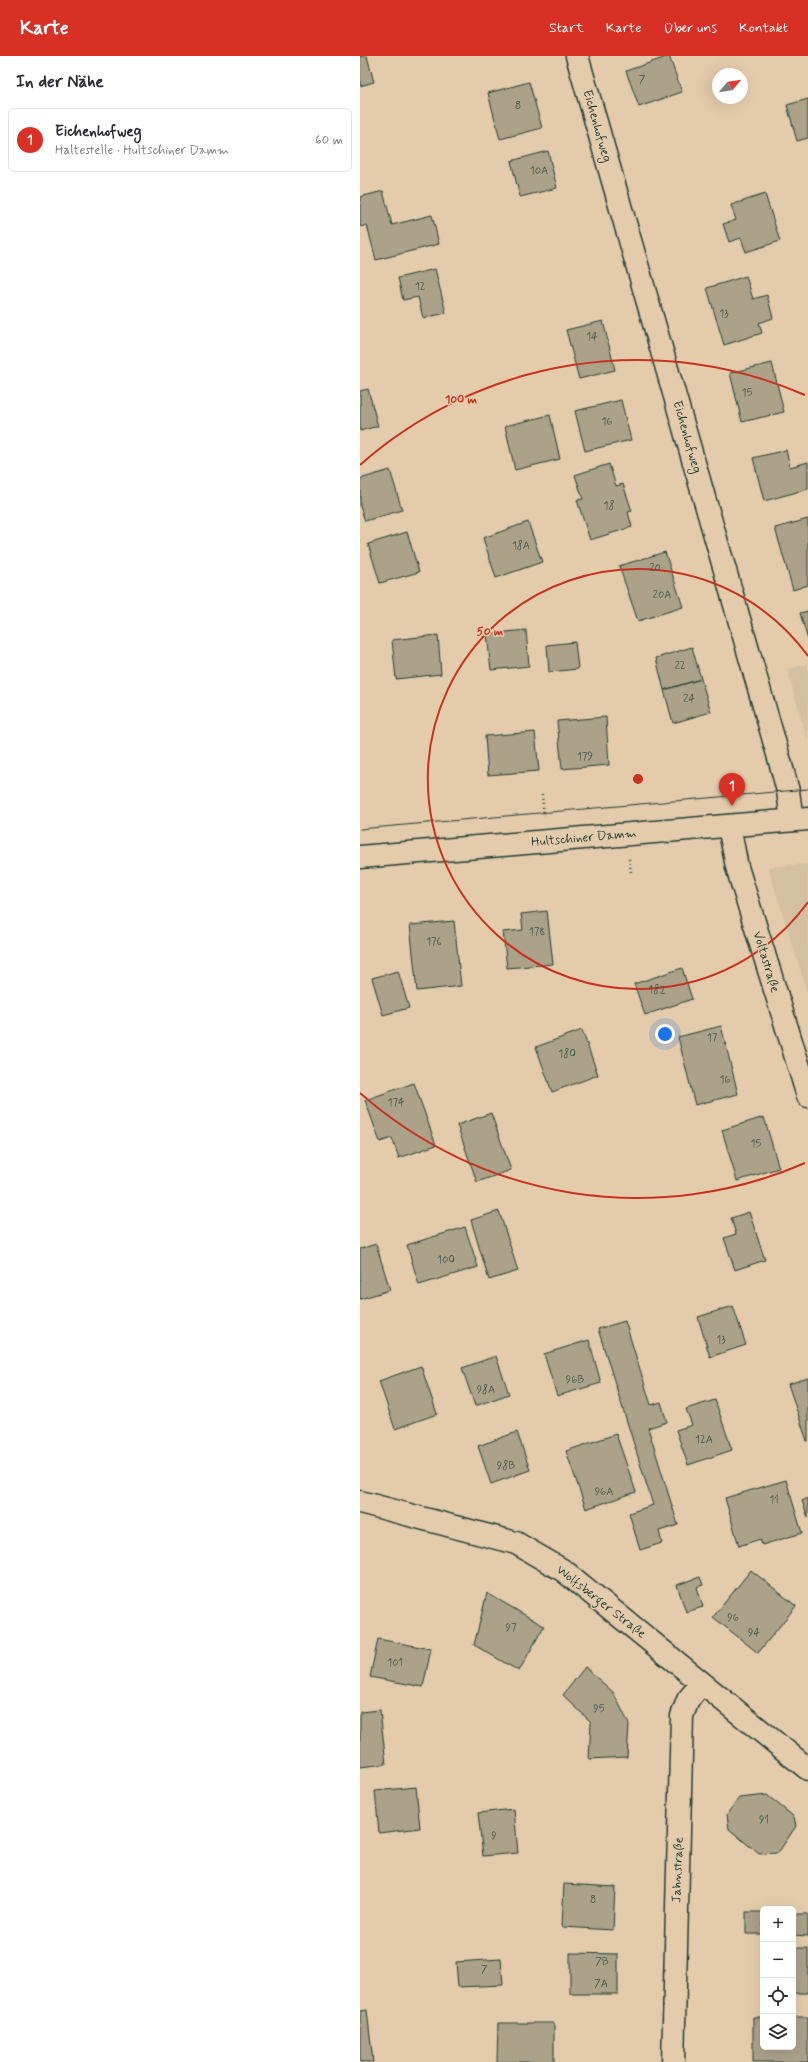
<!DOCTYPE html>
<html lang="de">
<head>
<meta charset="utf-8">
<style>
  :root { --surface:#fff; --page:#f2f2f3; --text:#2b2b33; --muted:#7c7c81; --line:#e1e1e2; --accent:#d93025 }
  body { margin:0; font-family:Mynerve,sans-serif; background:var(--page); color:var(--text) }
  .controls { position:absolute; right:12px; bottom:12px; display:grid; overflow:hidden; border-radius:6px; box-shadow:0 4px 16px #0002 }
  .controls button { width:36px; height:36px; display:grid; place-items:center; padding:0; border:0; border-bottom:1px solid var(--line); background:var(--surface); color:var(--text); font:20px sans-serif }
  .compass { position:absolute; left:352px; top:12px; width:36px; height:36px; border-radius:50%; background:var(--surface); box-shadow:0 4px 16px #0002; rotate:61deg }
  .you { position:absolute; left:305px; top:978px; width:14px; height:14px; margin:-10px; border:3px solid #fff; border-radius:50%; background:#1a73e8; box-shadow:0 0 0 6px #1a73e833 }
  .badge { display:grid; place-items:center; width:26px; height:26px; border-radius:50%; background:var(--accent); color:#fff; font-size:13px; font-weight:700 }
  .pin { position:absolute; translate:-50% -33px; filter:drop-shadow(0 1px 2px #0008) }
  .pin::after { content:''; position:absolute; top:21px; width:14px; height:12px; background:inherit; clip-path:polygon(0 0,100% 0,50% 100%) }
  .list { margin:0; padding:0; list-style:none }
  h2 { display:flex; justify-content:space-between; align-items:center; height:52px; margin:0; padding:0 16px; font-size:17px }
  h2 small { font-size:13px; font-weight:400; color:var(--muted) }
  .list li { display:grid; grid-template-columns:26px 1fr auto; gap:12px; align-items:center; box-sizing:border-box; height:64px; margin:0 8px 8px; padding:0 8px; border:1px solid var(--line); border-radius:6px }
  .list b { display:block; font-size:15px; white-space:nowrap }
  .list p { margin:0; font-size:13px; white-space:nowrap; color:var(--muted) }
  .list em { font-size:13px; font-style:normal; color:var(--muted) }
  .icon { flex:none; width:22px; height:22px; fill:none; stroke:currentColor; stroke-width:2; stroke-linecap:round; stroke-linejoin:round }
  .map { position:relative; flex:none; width:448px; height:2006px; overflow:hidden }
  header { display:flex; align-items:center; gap:24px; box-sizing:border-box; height:56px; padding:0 20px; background:var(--accent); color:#fff }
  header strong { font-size:19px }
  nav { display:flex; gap:22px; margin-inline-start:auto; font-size:14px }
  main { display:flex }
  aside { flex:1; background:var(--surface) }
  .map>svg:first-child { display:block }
</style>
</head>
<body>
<header>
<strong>Karte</strong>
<nav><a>Start</a><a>Karte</a><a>Über uns</a><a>Kontakt</a></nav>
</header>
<main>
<aside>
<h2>In der Nähe<small></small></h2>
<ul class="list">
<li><span class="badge">1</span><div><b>Eichenhofweg</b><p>Haltestelle · Hultschiner Damm</p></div><em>60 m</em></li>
</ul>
</aside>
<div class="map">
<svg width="448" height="2006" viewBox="0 0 448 2006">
  <rect width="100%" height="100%" fill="#e4cbac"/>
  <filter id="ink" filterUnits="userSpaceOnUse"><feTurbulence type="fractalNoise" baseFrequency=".025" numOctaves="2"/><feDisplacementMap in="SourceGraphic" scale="8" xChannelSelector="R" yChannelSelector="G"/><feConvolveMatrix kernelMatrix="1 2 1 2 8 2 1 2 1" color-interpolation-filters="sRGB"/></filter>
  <g filter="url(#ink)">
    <path fill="#d3bfa2" d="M448,608V687L427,613Z
      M448,808V939L408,811Z"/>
    <path fill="#aba289" stroke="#1f3d34" d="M0,0H7L14,26L0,30Z
      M309,0L322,36L279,51L266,15Z
      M169,26L182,72L140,83L128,37Z
      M448,43V82L437,85L427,49Z
      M188,95L197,132L160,141L151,105Z
      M23,135L32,169L72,159L79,188L16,204L7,169L1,171L0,168V141Z
      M405,138L420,185L386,196L381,182L369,186L363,168L376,164L371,149Z
      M75,213L86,257L63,262L58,241L43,244L38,222Z
      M386,220L393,243L407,239L413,262L399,267L402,277L364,289L347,232Z
      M243,265L255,314L219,323L206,274Z
      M412,307L424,356L382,366L370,317Z
      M8,333L18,370L0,375V335Z
      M261,344L271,384L225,395L215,355Z
      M190,359L200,403L155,414L145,370Z
      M426,394L430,411L448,406V433L404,445L393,402Z
      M249,408L256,430L263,428L272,455L268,456L272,471L230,484L217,444L223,443L215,419Z
      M30,414L42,454L5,465L0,450V423Z
      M448,463V529L433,534L415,472Z
      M168,466L182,506L136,522L123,482Z
      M47,476L59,516L20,527L8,488Z
      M305,496L323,551L278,565L259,510Z
      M448,555V584L440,557Z
      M166,574L169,610L131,614L127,578Z
      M78,579L81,618L36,623L32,584Z
      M215,586L218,613L189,616L187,589Z
      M332,591L341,623L304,634L296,602Z
      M341,623L351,656L313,667L304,634Z
      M246,661L249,709L202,713L197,665Z
      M175,676L179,715L128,719L125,680Z
      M187,855L193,908L147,912L143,876L163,874L161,858Z
      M94,865L101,930L57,935L50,869Z
      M322,912L332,943L285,959L274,928Z
      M38,915L49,952L23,959L12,922Z
      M361,970L378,1038L335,1049L318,981Z
      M222,974L238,1019L192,1036L176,991Z
      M54,1027L76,1089L39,1102L32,1082L20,1086L5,1044Z
      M131,1057L151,1114L117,1126L97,1069Z
      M404,1061L419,1112L377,1125L362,1074Z
      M139,1155L158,1215L129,1224L111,1164Z
      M389,1156L405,1204L375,1214L364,1182L376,1178L371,1162Z
      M105,1171L118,1211L59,1229L47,1189Z
      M16,1188L30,1234L0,1243V1193Z
      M373,1250L386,1289L350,1301L338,1261Z
      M265,1265L291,1349L301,1346L307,1366L288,1372L318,1469L299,1475L302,1487L280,1494L269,1457L293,1449L238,1273Z
      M229,1284L241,1327L197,1340L184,1298Z
      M136,1300L149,1338L115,1350L102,1312Z
      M61,1310L77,1358L35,1373L19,1325Z
      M448,1322V1385H447L428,1328Z
      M355,1344L372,1394L328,1409L316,1374L332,1369L326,1353Z
      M157,1376L170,1414L131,1428L118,1390Z
      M256,1378L276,1436L226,1453L206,1395Z
      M426,1424L442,1477L402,1489L400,1483L379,1490L365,1442Z
      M448,1442V1461L442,1445Z
      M391,1514L436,1550L398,1597L353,1561Z
      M340,1521L343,1529L337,1531L343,1551L326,1556L317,1529Z
      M127,1537L184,1570L159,1615L114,1589Z
      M18,1583L71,1593L63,1631L10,1621Z
      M225,1611L253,1636L269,1668L267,1701L229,1703L231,1666L203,1639Z
      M20,1654L26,1708L0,1711V1656Z
      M56,1731L60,1772L19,1777L15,1735Z
      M407,1739L434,1761L436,1770L418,1797L399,1798L369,1773L367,1758L379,1742Z
      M154,1753L158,1797L123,1800L118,1757Z
      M204,1828L255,1831L253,1874L202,1871Z
      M386,1856H403V1878H386Z
      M433,1858H448V1880L433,1879Z
      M433,1892H448V1937H433Z
      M210,1897L258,1898V1938H210Z
      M141,1903L143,1929L98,1931L96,1906Z
      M7,1954L13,2006H0V1955Z
      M393,1961H403V1991H433V1961H448V2006H393Z
      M138,1967H194V2006H137Z"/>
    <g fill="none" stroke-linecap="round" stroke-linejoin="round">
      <g stroke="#1f3d34" stroke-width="25">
        <path id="minor" d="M217,0L421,709L428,735L432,764
          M369,770L377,811L448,1040
          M0,1446L156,1487L204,1515L448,1713
          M313,2006L322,1660L328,1644L342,1627"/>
      </g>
      <g stroke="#1f3d34" stroke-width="25">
        <path id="major" d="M0,801L448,763"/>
      </g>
      <path stroke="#1f3d34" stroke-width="2.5" stroke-dasharray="1 3" stroke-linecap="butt" d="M182,739L184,760
        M269,803L271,816"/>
      <use href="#minor" stroke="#e4cbac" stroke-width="22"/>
      <use href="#major" stroke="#e4cbac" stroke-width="22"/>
      <path stroke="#1f3d34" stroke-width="1" d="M0,773L448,733"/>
    </g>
  </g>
  <g fill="none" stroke="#c8321e" stroke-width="2">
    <path d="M448 846A210 210 0 1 1 448 600"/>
    <path d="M445 1107A419 419 0 0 1 0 1037M0 409A419 419 0 0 1 445 339"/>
  </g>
  <g text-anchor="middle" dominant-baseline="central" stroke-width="3" stroke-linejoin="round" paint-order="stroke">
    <g font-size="11" fill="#425649">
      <text x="282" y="24">7</text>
      <text x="158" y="50">8</text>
      <text x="179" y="115">10A</text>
      <text x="60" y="231">12</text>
      <text x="364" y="258">13</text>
      <text x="232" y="281">14</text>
      <text x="387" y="337">15</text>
      <text x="247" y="366">16</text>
      <text x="249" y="450">18</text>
      <text x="161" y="490">18A</text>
      <text x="295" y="512">20</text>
      <text x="302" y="539">20A</text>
      <text x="320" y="610">22</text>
      <text x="329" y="643">24</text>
      <text x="225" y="701">179</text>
      <text x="177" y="876">178</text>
      <text x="74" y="886">176</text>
      <text x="297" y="934">182</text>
      <text x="352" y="982">17</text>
      <text x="207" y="998">180</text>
      <text x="365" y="1024">16</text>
      <text x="36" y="1047">174</text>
      <text x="396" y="1088">15</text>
      <text x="86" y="1204">100</text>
      <text x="361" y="1284">13</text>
      <text x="215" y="1324">96B</text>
      <text x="126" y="1334">98A</text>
      <text x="344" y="1384">12A</text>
      <text x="146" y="1410">98B</text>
      <text x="244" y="1436">96A</text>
      <text x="414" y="1444">11</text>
      <text x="373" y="1562">96</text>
      <text x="151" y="1572">97</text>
      <text x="394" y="1577">94</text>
      <text x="35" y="1607">101</text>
      <text x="239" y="1653">95</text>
      <text x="404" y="1764">91</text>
      <text x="134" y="1780">9</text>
      <text x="233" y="1844">8</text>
      <text x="242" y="1906">7B</text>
      <text x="124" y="1914">7</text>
      <text x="241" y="1928">7A</text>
    </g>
    <g font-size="13" fill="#1f3d34" stroke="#e4cbac">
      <text transform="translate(237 70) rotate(74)">Eichenhofweg</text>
      <text transform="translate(327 381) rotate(74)">Eichenhofweg</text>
      <text transform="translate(224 782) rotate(-5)">Hultschiner Damm</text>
      <text transform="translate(406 906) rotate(73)">Voltastraße</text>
      <text transform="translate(241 1546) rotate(38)">Wolfsberger Straße</text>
      <text transform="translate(318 1814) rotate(-88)">Jahnstraße</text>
    </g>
  </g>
  <circle cx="278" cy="723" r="6" fill="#c8321e" stroke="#e4cbac" stroke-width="2"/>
  <g font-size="12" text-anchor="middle" font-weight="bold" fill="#c8321e" stroke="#e4cbac" stroke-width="3" stroke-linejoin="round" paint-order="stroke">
    <text x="101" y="347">100 m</text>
    <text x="130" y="579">50 m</text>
  </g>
</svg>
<div class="controls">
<button>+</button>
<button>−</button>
<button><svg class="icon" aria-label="locate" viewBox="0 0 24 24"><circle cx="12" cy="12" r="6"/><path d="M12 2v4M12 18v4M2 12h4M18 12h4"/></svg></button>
<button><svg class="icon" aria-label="layers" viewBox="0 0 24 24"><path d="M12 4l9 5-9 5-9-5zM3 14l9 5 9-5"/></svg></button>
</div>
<svg class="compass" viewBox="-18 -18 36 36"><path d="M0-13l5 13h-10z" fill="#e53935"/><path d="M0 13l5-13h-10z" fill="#7c7c81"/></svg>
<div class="you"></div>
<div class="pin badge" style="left:372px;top:750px">1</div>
</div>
</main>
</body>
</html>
